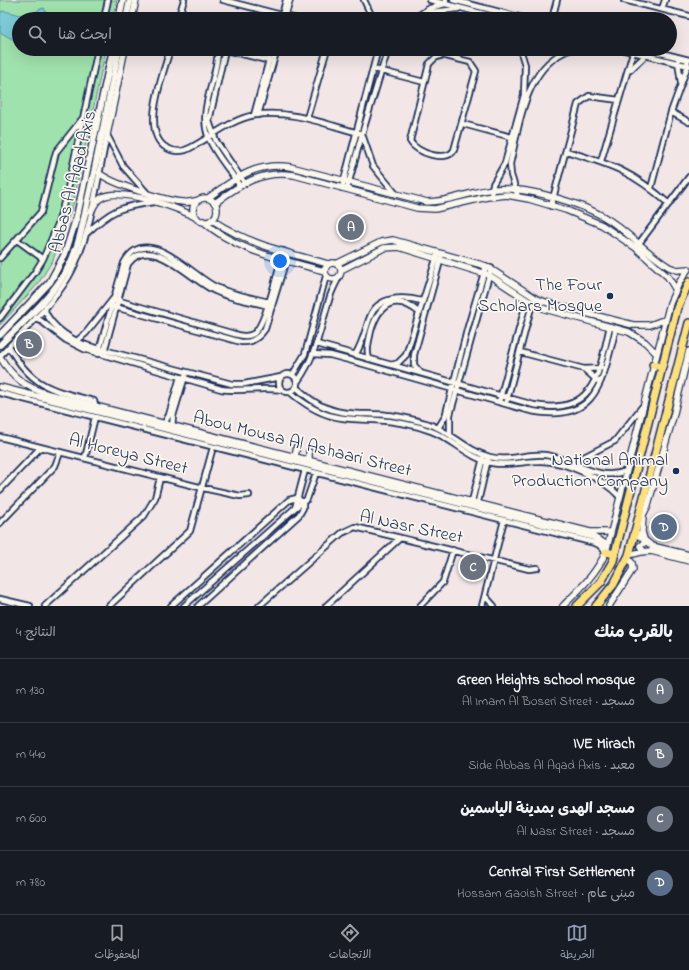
<!DOCTYPE html>
<html lang="ar">
<head>
<meta charset="utf-8">
<style>
  :root { --surface:#171b24; --page:#20242c; --text:#f1f3f6; --muted:#9ea1a6; --line:#363941; --accent:#919bb2 }
  body { margin:0; font-family:"Indie Flower","Playpen Sans Arabic",sans-serif; background:var(--page); color:var(--text); direction:rtl }
  .you { position:absolute; left:280px; top:261px; width:14px; height:14px; margin:-10px; border:3px solid #fff; border-radius:50%; background:#1a73e8; box-shadow:0 0 0 6px #1a73e833 }
  .badge { display:grid; place-items:center; width:26px; height:26px; border-radius:50%; background:var(--accent); color:#fff; font-size:13px; font-weight:700 }
  .pin { position:absolute; translate:-50% -50%; border:2px solid #fff; box-shadow:0 1px 4px #0006 }
  .list { margin:0; padding:0; list-style:none }
  h2 { display:flex; justify-content:space-between; align-items:center; height:52px; margin:0; padding:0 16px; font-size:17px }
  h2 small { font-size:13px; font-weight:400; color:var(--muted) }
  .list li { display:grid; grid-template-columns:26px 1fr auto; gap:12px; align-items:center; box-sizing:border-box; height:64px; padding:0 16px; border-top:1px solid var(--line) }
  .list b { display:block; font-size:15px; white-space:nowrap }
  .list p { margin:0; font-size:13px; white-space:nowrap; color:var(--muted) }
  .list em { font-size:13px; font-style:normal; color:var(--muted) }
  .icon { flex:none; width:22px; height:22px; fill:none; stroke:currentColor; stroke-width:2; stroke-linecap:round; stroke-linejoin:round }
  .map { position:relative; flex:none; width:689px; height:606px; overflow:hidden; direction:ltr }
  .search { position:absolute; background:var(--surface); box-shadow:0 4px 16px #0002; left:12px; right:12px; top:12px; height:44px; display:flex; align-items:center; gap:10px; box-sizing:border-box; padding:0 14px; border-radius:22px; color:var(--muted); font-size:15px }
  .sheet { height:308px; background:var(--surface) }
  nav { display:flex; justify-content:space-around; align-items:center; box-sizing:border-box; height:56px; border-top:1px solid var(--line); background:var(--surface); font-size:11px; color:var(--muted) }
  nav a { display:grid; justify-items:center; gap:2px }
  nav .on { color:var(--accent) }
  .map>svg:first-child { display:block }
</style>
</head>
<body>
<div class="map">
<svg width="689" height="606" viewBox="0 0 689 606">
  <rect width="100%" height="100%" fill="#f2e7e6"/>
  <filter id="ink" filterUnits="userSpaceOnUse"><feTurbulence type="fractalNoise" baseFrequency=".025" numOctaves="2"/><feDisplacementMap in="SourceGraphic" scale="8" xChannelSelector="R" yChannelSelector="G"/><feConvolveMatrix kernelMatrix="1 2 1 2 8 2 1 2 1" color-interpolation-filters="sRGB"/></filter>
  <g filter="url(#ink)">
    <path fill="#a0e2ad" stroke="#5e8886" d="M0,0H117L112,19H19V49H106L73,204L53,260L38,284L0,325Z"/>
    <path fill="#7bcbd6" stroke="#558da6" d="M44,8L47,15L46,19H19V43L0,32V14L2,11C11,11 20,17 29,15C35,13 38,9 44,8Z"/>
    <g fill="none" stroke-linecap="round" stroke-linejoin="round">
      <g stroke="#1b2f5e" stroke-width="8">
        <path id="minor" d="M223,0L297,19
          M364,0L373,19
          M430,0L504,19
          M453,0L527,19
          M624,0L689,16
          M662,9L665,0
          M419,15L430,8L445,4L446,0
          M285,17L290,0
          M104,19L108,0
          M178,19L184,0
          M281,19L286,0
          M415,19L432,12L458,9
          M552,19L557,0
          M170,49C164,73 139,133 167,148C174,152 183,152 190,148C212,137 229,120 255,115C291,109 327,125 362,134L373,166L396,194
          M218,49C218,78 198,108 208,136C214,154 230,169 239,185
          M222,49L270,61
          M621,49L689,66
          M645,49L689,60
          M225,50L209,121L216,141L244,182
          M442,55L470,62L476,71L454,150C447,163 416,153 410,141L429,64L435,58Z
          M678,61L681,83
          M374,69L424,82
          M630,70L646,55
          M671,112L689,122
          M254,115L272,49
          M258,115L277,49
          M307,118L327,49
          M463,124L515,138
          M107,135L123,166L146,192
          M566,151C612,165 632,171 669,204
          M601,161L634,49
          M342,188L378,49
          M651,188L671,112L688,65L687,60
          M347,189L362,134L388,49
          M491,196L493,184L505,163L524,95L525,65L520,49
          M518,197L511,175L510,164C520,123 525,64 572,49
          M551,206L578,104L589,96L619,100
          M86,234C111,210 119,207 154,202
          M17,240L43,259
          M637,246L689,177
          M0,258L41,212L56,152L83,118
          M46,306L45,311C52,328 73,341 89,346L232,384H244L281,377
          M115,307L241,342C252,343 259,338 265,329L288,253
          M36,317L66,340L84,349L221,389C241,392 261,387 282,390
          M0,318L35,272L43,259L58,224L68,188L98,49
          M77,341L86,333L113,299L231,333C238,335 246,338 253,334C265,328 279,267 283,251
          M317,344L534,405C595,416 599,373 610,326
          M9,347C32,387 51,390 94,401L96,407
          M104,352L128,264C150,232 192,281 215,291C233,300 253,301 272,307
          M520,352L584,369L602,368
          M98,354L124,263C146,222 190,274 214,286C231,295 254,298 273,303
          M313,354L330,355L360,363L527,410C598,426 602,382 616,328
          M355,355C363,343 365,330 370,317C378,296 403,296 422,301
          M0,356C23,331 50,307 68,278C91,239 97,179 107,135
          M369,359C366,349 369,341 371,331C379,303 396,293 420,313
          M391,365L398,363L406,355L437,256
          M584,369L598,381
          M420,372L414,365V355L441,258
          M279 383a9 9 0 1 1 18 0a9 9 0 1 1-18 0Z
          M293,374L305,354L326,276
          M298,381C316,356 320,329 329,300C331,292 335,285 339,277
          M297,388C306,396 315,404 327,408C346,416 367,413 387,415C401,416 415,420 429,424C451,432 467,451 490,457C509,462 526,453 545,455C573,458 597,483 626,471
          M290,392C303,403 316,412 332,416C346,420 360,419 374,420C393,421 413,424 431,431C453,439 469,458 492,463C509,466 524,461 541,461C565,461 604,479 619,496
          M0,393L595,543L599,545L606,552
          M507,400L532,304
          M499,402L527,300
          M163,426L169,415L180,377
          M438,428L445,417L467,330L486,266
          M172,429L173,416L186,373
          M450,434V415L491,268
          M0,437L203,488L240,496L249,495
          M85,458L95,417
          M570,464L615,441L642,407
          M0,490L40,448
          M471,505L483,458
          M477,506L488,459
          M295,508L305,470
          M0,523L55,466L60,453
          M485,596L494,606
          M0,599L30,606
          M45,606L144,516L155,498L160,478
          M109,606L190,531L213,447
          M171,606L289,500L297,498L303,502V508L299,515L198,606
          M184,606L295,508L307,499L316,473
          M259,606L342,533L355,527L529,569L537,568
          M326,606L400,538
          M420,606L443,582L453,550
          M482,606L504,520"/>
      </g>
      <g stroke="#1b2f5e" stroke-width="8">
        <path id="tertiary" d="M132,19L136,0
          M107,135L125,49
          M99,173C112,184 166,201 183,202C189,203 193,201 199,200
          M208,198C236,178 255,162 291,167L427,202C451,202 473,190 496,189C527,187 583,203 609,220C630,234 648,254 669,267L677,270L688,269
          M193 210a12 12 0 1 1 24 0a12 12 0 1 1-24 0Z
          M215,203C240,184 262,170 294,175L417,208L435,209L487,197L507,195L529,199L566,210L602,225L636,248L668,277L676,290
          M91,212C94,205 97,199 105,196C124,189 179,208 197,218
          M212,220C250,245 285,252 328,264
          M203,221C237,252 281,259 325,271
          M325 271a8 8 0 1 1 16 0a8 8 0 1 1-16 0Z
          M336,264L381,242L393,240L486,266L537,299L554,305L633,325H650L666,319
          M341,270L384,248L399,247L489,275L527,300L545,309L629,332L645,342L656,353
          M0,357C13,378 25,387 48,394L590,532H611
          M0,387L593,537L604,543L606,552
          M309,452V461
          M295,457L297,446
          M637,522L642,517L648,505L673,417L689,351
          M634,532L652,546L689,555
          M643,551L640,546L645,542L642,532L643,516
          M629,555L641,552L651,551L689,561
          M563,606C580,589 596,574 606,552L670,303L679,283L688,269
          M609,606L633,569L632,563L628,558"/>
      </g>
      <g stroke="#1b2f5e" stroke-width="9">
        <path id="secondary" d="M119,19L123,0
          M126,19L130,0
          M0,335L50,282L65,254L77,216L113,49
          M0,345C22,323 49,300 65,273C79,250 83,221 89,195C100,147 109,98 119,49"/>
      </g>
      <g stroke="#1b2f5e" stroke-width="10">
        <path id="primary" d="M653,365L662,367
          M606,552L615,554
          M577,606L601,582L613,561L677,308L689,282
          M596,606L614,584L629,555L689,323"/>
      </g>
      <use href="#minor" stroke="#fbf7ec" stroke-width="4.5"/>
      <use href="#tertiary" stroke="#fbf7ec" stroke-width="5.5"/>
      <use href="#secondary" stroke="#fbf7ec" stroke-width="6"/>
      <use href="#primary" stroke="#fce080" stroke-width="7"/>
    </g>
  </g>
  <g fill="#1b2f5e" stroke="#fbf7ec" stroke-width="1.5">
    <circle cx="610" cy="296" r="4"/>
    <circle cx="676" cy="471" r="4"/>
  </g>
  <g text-anchor="middle" dominant-baseline="central" stroke-width="3.5" stroke-linejoin="round" paint-order="stroke">
    <g font-size="18" fill="#1b2f5e" stroke="#fbf7ec">
      <text transform="translate(74 182) rotate(-76)">Abbas Al Aqad Axis</text>
      <text transform="translate(302 445) rotate(14)">Abou Mousa Al Ashaari Street</text>
      <text transform="translate(128 455) rotate(14)">Al Horeya Street</text>
      <text transform="translate(411 528) rotate(12)">Al Nasr Street</text>
    </g>
    <g font-size="18" fill="#1b2f5e" stroke="#fbf7ec" text-anchor="end">
      <text x="602" y="286">The Four<tspan x="602" dy="21">Scholars Mosque</tspan></text>
      <text x="668" y="461">National Animal<tspan x="668" dy="21">Production Company</tspan></text>
    </g>
  </g>
</svg>
<div class="you"></div>
<div class="pin badge" style="left:351px;top:227px;background:#6b7280">A</div>
<div class="pin badge" style="left:29px;top:344px;background:#6b7280">B</div>
<div class="pin badge" style="left:473px;top:567px;background:#6b7280">C</div>
<div class="pin badge" style="left:664px;top:527px;background:#5c6f8a">D</div>
<div class="search"><svg class="icon" aria-label="search" viewBox="0 0 24 24"><circle cx="10" cy="10" r="6"/><path d="M15 15l6 6"/></svg>ابحث هنا</div>
</div>
<section class="sheet">
<h2>بالقرب منك<small>النتائج: 4</small></h2>
<ul class="list">
<li><span class="badge" style="background:#6b7280">A</span><div><b>Green Heights school mosque</b><p>مسجد · Al Imam Al Boseri Street</p></div><em>130 m</em></li>
<li><span class="badge" style="background:#6b7280">B</span><div><b>IVE Mirach</b><p>معبد · Side Abbas Al Aqad Axis</p></div><em>440 m</em></li>
<li><span class="badge" style="background:#6b7280">C</span><div><b>مسجد الهدى بمدينة الياسمين</b><p>مسجد · Al Nasr Street</p></div><em>600 m</em></li>
<li><span class="badge" style="background:#5c6f8a">D</span><div><b>Central First Settlement</b><p>مبنى عام · Hossam Gaoish Street</p></div><em>780 m</em></li>
</ul>
</section>
<nav>
<a class="on"><svg class="icon" aria-label="map" viewBox="0 0 24 24"><path d="M3 6l6-2 6 2 6-2v14l-6 2-6-2-6 2zM9 4v14M15 6v14"/></svg>الخريطة</a>
<a><svg class="icon" aria-label="directions" viewBox="0 0 24 24"><path d="M12 3l9 9-9 9-9-9zM9 14v-3h6M13 9l2 2-2 2"/></svg>الاتجاهات</a>
<a><svg class="icon" aria-label="saved" viewBox="0 0 24 24"><path d="M7 4h10v16l-5-4-5 4z"/></svg>المحفوظات</a>
</nav>
</body>
</html>
